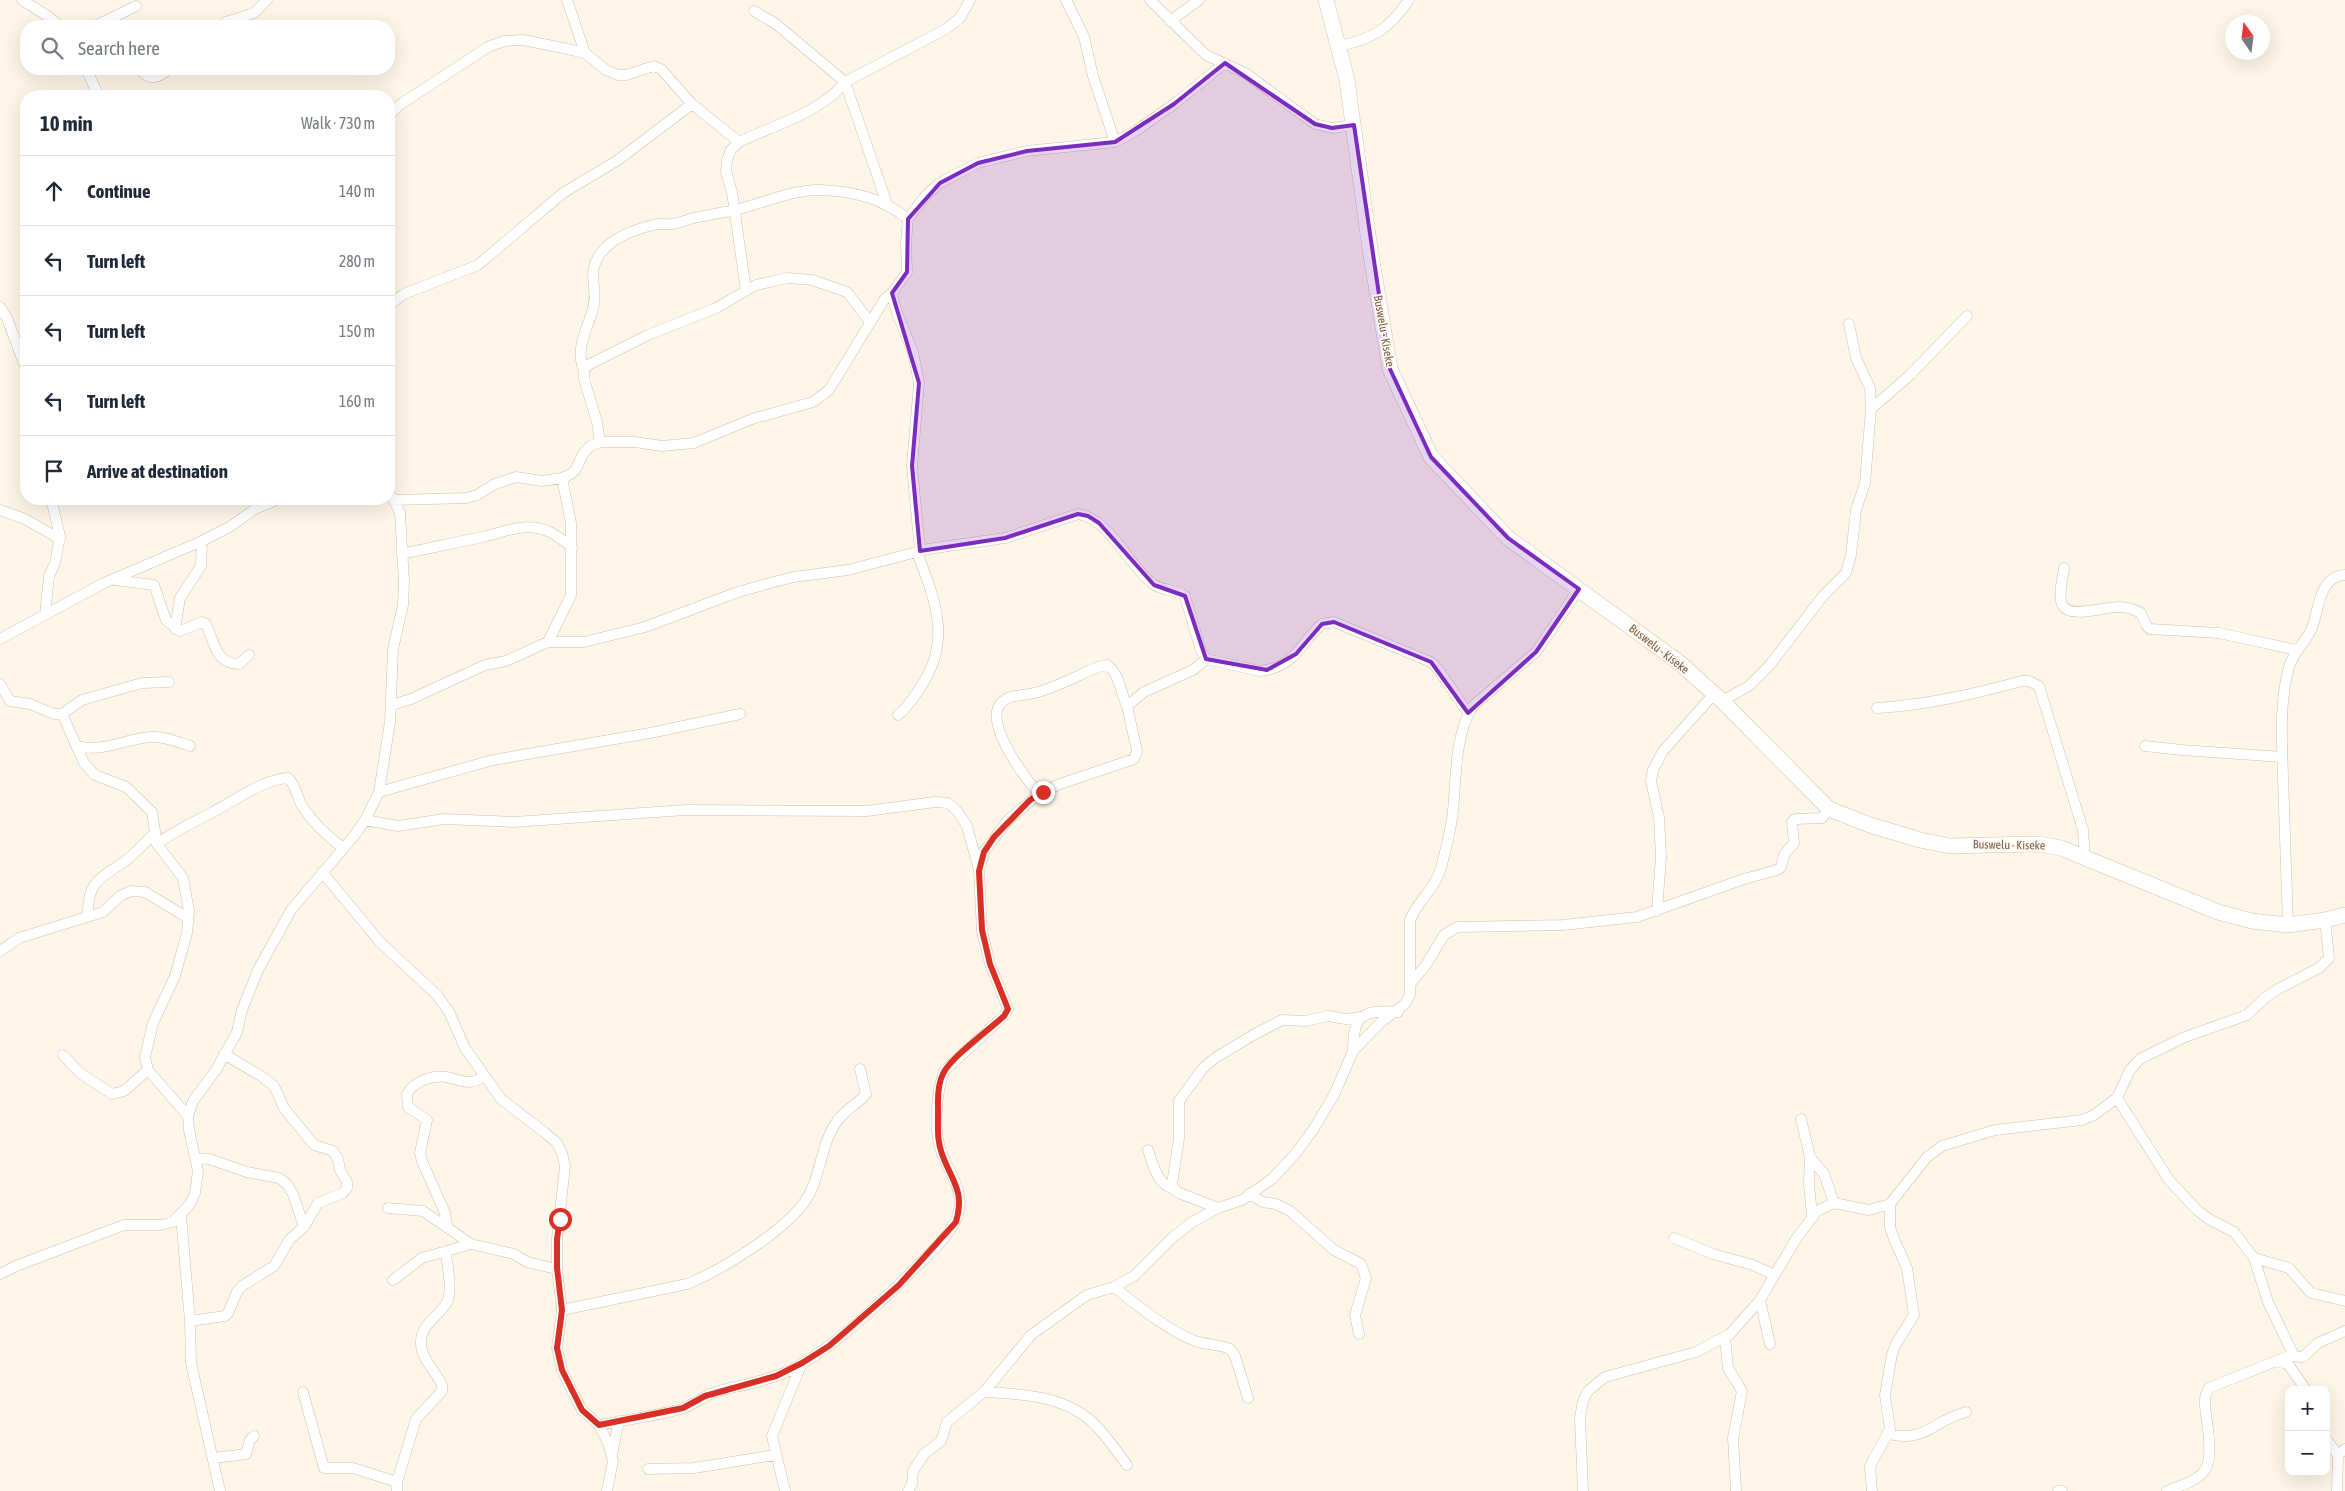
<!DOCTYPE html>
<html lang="en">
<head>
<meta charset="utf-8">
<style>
  :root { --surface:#fff; --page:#f6f6f7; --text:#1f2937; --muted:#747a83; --line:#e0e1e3 }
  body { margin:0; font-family:"Asap Condensed",sans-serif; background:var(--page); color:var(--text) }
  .controls { position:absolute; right:15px; bottom:15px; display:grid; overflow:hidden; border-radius:10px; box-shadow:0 5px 20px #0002 }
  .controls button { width:45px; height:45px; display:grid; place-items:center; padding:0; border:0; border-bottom:1px solid var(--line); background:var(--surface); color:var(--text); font:25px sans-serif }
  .compass { position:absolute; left:2225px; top:15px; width:45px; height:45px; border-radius:50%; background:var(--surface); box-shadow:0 5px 20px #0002; rotate:346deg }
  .stop { position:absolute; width:15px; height:15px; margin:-11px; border:4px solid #d93025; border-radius:50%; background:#fff }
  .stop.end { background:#d93025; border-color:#fff; box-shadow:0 1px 5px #0008 }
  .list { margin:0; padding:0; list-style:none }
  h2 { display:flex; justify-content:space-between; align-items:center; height:65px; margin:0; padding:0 20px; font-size:21px }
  h2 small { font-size:16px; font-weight:400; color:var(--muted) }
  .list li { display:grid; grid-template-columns:32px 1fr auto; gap:15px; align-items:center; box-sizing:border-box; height:70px; padding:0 20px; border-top:1px solid var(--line) }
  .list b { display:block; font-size:19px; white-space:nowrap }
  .list em { font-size:16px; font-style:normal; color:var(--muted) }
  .icon { flex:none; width:28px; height:28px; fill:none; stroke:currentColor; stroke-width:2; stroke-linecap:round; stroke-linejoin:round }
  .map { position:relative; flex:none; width:2345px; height:1491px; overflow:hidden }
  .search { position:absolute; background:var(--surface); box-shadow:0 5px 20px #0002; left:20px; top:20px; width:375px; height:55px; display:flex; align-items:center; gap:12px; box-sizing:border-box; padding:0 18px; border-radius:20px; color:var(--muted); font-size:19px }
  .panel { position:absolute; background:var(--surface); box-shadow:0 5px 20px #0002; left:20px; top:90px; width:375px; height:415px; border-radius:20px }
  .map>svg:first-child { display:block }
</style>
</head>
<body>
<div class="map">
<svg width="2345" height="1491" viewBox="0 0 2345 1491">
  <rect width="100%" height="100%" fill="#fef6e8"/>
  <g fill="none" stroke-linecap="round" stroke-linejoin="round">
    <g stroke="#d2beac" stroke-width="11">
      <path id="minor" d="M22,0L49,17L60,26
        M567,0L585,53
        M1066,0L1084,37L1093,76L1115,142
        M1150,0L1206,55L1245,73L1315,124L1332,128L1354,125
        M754,11L776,24L845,82L887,204
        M1170,21L1199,0
        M95,26L136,6
        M221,26L226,22L254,13L267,0
        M1339,46C1373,39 1389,29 1409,0
        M86,69L99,96
        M140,69C148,81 159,79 168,69
        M389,115L401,104L488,47L504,41L523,40L558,47L585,53L606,70L618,75H626L654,66L661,69L692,104L739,142
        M746,291L732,192L726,172L727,160L731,150L739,142C770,127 824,111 845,82L946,29L960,18L970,0
        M389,305L404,294L478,265L563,193L618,160L692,104
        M0,307L7,318L26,369
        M1849,324L1856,358L1870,388L1871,409
        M584,370C575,351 586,331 592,312C601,286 582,273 605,248C617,236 637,229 653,225C659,223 665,225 672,224C679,223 686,220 694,218C707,215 721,213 735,210C761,204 794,189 820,190C853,191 882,198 908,219
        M600,442L597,422L584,379V370L588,365L648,335L716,308L756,285L788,278L812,280L847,292L870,322
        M394,500L466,498L477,495L495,484L516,477L542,481L562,478L571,474L576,469L583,454L590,446L600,442H635L662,446L694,443L752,419L813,402L829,390L884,300L892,293
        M0,510L25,519L60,539
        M920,551L912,466L919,383L913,352L897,313L892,293L907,272L906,242L908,219L926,195L940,183L978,163L1027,151L1115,142L1134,132L1174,104L1225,63
        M402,554C429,548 455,543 482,537C506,532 524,521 550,532C558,536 565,542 572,547
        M2064,568C2063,578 2057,597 2063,606C2071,619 2107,606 2119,607C2128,607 2133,609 2141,613L2146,625L2150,629L2219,633L2296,650
        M115,580L154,585L166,620L180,631L202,622L206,624C214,641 215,664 239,664L249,655
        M45,615L49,576L55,563L60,536L51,499
        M175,629L180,598L201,566L202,541
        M0,639L104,583L202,541L231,526L255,509L279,499
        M548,642L571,595V523L562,478
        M0,684L10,701L30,704L54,714H62L82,700L142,683L169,682
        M1722,701L1749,686L1769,666L1823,596L1846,573L1851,555L1856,510L1865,483L1871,409L1910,375L1967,316
        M392,705L411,699L485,665L506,661L548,642H584L645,627L738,592L770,583L794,577L848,570L928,549L1005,538L1078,514C1110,519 1128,565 1153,584C1162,591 1176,589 1185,596L1201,651L1206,659L1260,671C1296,667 1300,643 1322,624L1334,622L1431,662L1438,669L1468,713
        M1877,708C1927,705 1974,694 2022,681H2029L2039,686L2083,830L2085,858
        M62,714L84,763L95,775L126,787L152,812L157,844L183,878L189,911L187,933L175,976L153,1023L145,1057L148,1070L188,1116
        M898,715C907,708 912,700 918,691C953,642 936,603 917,552
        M78,746C104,753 126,738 152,737C164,736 178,742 190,746
        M2145,746L2182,750L2282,757
        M379,792L493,760L650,733L740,714
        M1039,794C1026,779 983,723 1001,703C1009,694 1024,696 1034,693C1054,689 1078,675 1098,667L1107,665C1119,672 1121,694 1127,706
        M365,820L398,826L444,819L514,822L685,810L867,811L935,802L948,803L957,811L967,826L979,870
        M157,844C174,831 192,823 211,813C233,802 263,779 288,778C296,785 297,797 302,806C313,823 327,836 343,848
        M322,872L380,942L437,995L449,1012L465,1048L501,1099L544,1132L557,1143L562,1153L565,1166L557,1239V1269L562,1310L557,1348L562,1370L573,1393L582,1410L599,1425L608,1443L613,1461L607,1491
        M1657,911L1661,857L1659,817L1651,781L1653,770L1663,751L1714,694
        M88,916C87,882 99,879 124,862C135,854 145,842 155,833
        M2288,925C2286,876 2285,827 2283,777C2282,741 2279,703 2289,667C2293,652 2306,642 2312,628C2319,609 2319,576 2345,575
        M0,951L19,938L103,912L120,896L131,891L145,892L188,918
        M1410,984L1426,965L1444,935L1457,927L1563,925L1637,917L1744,879L1777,870L1781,867L1784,855L1794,843L1792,822L1795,819L1822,818L1829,809
        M1353,1051C1353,1015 1363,1009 1398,1012
        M63,1055L80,1073L112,1094L124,1091L148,1070
        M2117,1098L2169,1180L2197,1210L2209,1219L2234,1232L2254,1258L2289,1268L2311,1293L2345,1301
        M1801,1119L1810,1157L1824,1174L1834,1203
        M1148,1150C1153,1165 1157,1184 1174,1189
        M1810,1157L1809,1184L1812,1216
        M196,1158L209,1159L247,1172L279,1178L287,1184L293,1194L304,1227
        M1249,1194L1263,1202L1276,1204L1290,1211L1334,1250L1361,1264L1366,1278L1355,1315L1359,1334
        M388,1208L423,1211L471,1244L514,1254L527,1262L557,1269
        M1218,1208L1179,1193L1174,1189L1172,1184L1179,1138V1101L1203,1068L1215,1058L1255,1034L1282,1020L1305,1021L1328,1016L1346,1019L1361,1017
        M181,1215L190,1321L191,1363L220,1491
        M447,1226L445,1213L422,1161L420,1153L427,1120L408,1107L407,1094C413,1082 432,1075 446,1077C453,1078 462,1082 469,1082C475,1082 479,1079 484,1076
        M1674,1238L1713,1254L1753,1265L1774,1275
        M2254,1258L2268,1302L2294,1356
        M0,1274L16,1266L124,1225H160L173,1222L190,1204L195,1193L198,1171L189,1130L188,1116L193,1101L216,1070L237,1032L242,1010L258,970L291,910L354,836L365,820L379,792L390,722L393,649L403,605L404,582L400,513L394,500L389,494
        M393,1280L422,1258L471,1244
        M1114,1287C1139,1307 1166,1329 1195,1341C1206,1345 1219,1344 1230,1349L1235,1356L1248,1398
        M1760,1300L1770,1344
        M562,1310L687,1284C722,1270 796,1225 811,1191C821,1169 823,1139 838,1120C846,1109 858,1104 866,1094L860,1069
        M190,1321L225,1316L228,1313L237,1292L242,1286L274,1266L290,1239L304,1227L318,1203L343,1193L347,1188V1182L340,1170L338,1159L333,1151L314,1145L284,1108L274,1086L261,1076L224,1054
        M1725,1338L1728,1368L1742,1391L1733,1438L1736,1491
        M2279,1362L2288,1364L2306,1390
        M303,1392L324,1468H353L397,1482
        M984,1392C1025,1394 1070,1396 1099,1429C1109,1440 1118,1453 1127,1465
        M599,1425C626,1420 654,1416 681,1409C694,1405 705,1395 718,1391C742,1385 768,1381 791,1370C831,1350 882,1302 914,1269C928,1255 956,1231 959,1210C963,1188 949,1173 942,1154C933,1130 936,1095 944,1071L1005,1015L1008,1009L990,964L982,931L979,871L984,852L1008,820L1039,794L1060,784L1134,759L1137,751L1127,706L1144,692L1193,670L1206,659
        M1888,1434C1926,1443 1932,1421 1966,1412
        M2326,1439L2338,1455
        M612,1454L619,1421
        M214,1458L246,1454L250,1440L254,1436
        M648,1469L694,1468L775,1455
        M397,1491V1482L416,1419L442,1391V1385C436,1372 421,1358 421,1344C420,1324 439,1317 447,1302C453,1289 447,1266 446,1252
        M785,1491L772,1436L802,1363
        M908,1491L912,1484L913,1471L924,1454L941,1441L947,1422L984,1392L1031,1335L1087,1295L1114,1287L1134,1276L1171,1239L1192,1222L1218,1208L1242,1200L1272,1179L1296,1153L1313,1130L1334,1095L1353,1051L1381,1022L1405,1004L1410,995V920C1418,900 1434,891 1441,868C1446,849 1451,830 1453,811C1456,779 1455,733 1473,706L1536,652L1579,589
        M1583,1491L1580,1418L1583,1401L1588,1391L1605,1377L1696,1352L1730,1334L1760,1300L1796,1239L1817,1211L1834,1203L1869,1210L1890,1204L1927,1157L1942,1146L1995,1130L2082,1120L2094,1115L2117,1098L2130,1070L2140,1059L2185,1037L2247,1015L2266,997L2278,989L2319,968L2329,958L2325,920
        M1872,1491L1870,1466L1890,1429L1885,1395L1892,1354L1896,1344L1914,1315L1907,1268L1894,1239L1890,1227V1204
        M2058,1491H2062
        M2167,1491C2179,1486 2198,1481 2205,1470C2213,1459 2208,1428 2206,1415C2205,1405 2203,1397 2209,1388L2289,1356L2303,1357L2318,1343L2345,1331
        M2337,1491L2338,1455L2345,1449"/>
    </g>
    <g stroke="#d8c1ab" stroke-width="16">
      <path id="secondary" d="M1326,0L1347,80L1370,249L1390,369L1431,457L1508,538L1680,663L1722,701L1829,809L1870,825L1920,840L1950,846L2039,844L2061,848L2218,912L2252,921L2288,925L2325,920L2345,915"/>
    </g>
    <use href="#minor" stroke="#fff" stroke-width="10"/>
    <use href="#secondary" stroke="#fff" stroke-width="15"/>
  </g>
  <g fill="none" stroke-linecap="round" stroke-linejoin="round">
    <path stroke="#d93025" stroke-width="6" d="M560,1219L557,1239V1268L562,1310L557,1348L562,1370L582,1410L599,1425L683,1408L705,1396L776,1376L802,1363L829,1346L899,1285L956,1222C965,1190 952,1182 942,1154C937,1141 938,1128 938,1115C938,1102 937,1086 943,1074C949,1059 991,1028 1004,1016L1008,1009L990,964L982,930L979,871L984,852L994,837L1030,800L1043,792"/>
  </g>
  <path fill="#7b2cbf" fill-opacity="0.2" stroke="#7b2cbf" stroke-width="4" stroke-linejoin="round" d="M1225,63L1315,124L1332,128L1354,125L1390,369L1431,457L1508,538L1579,589L1536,652L1468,713L1431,662L1334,622L1322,624L1296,654L1267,670L1206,659L1185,596L1154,585L1099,523L1088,516L1078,514L1005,538L920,551L912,466L919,383L892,293L907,272L908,219L940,183L978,163L1027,151L1115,142L1174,104Z"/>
  <g text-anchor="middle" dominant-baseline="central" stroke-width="4" stroke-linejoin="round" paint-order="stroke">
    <g font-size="12" fill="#7b5d49" stroke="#fffaf0">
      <text transform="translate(1384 331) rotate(80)">Buswelu - Kiseke</text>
      <text transform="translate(1659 649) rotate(38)">Buswelu - Kiseke</text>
      <text transform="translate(2009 845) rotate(1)">Buswelu - Kiseke</text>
    </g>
  </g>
</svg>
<div class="controls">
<button>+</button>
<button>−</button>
</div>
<svg class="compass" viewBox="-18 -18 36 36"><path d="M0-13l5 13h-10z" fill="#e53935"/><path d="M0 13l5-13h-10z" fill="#747a83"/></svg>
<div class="stop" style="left:560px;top:1219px"></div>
<div class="stop end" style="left:1043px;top:792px"></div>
<div class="search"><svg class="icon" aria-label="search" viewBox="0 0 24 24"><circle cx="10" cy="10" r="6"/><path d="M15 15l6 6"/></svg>Search here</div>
<section class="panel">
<h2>10 min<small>Walk · 730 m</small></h2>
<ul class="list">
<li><svg class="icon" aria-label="ahead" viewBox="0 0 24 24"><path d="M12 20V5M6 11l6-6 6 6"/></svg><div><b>Continue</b></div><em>140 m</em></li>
<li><svg class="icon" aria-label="left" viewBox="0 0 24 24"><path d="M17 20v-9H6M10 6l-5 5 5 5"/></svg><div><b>Turn left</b></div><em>280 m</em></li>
<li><svg class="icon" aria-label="left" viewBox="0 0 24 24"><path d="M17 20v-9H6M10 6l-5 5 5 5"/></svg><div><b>Turn left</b></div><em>150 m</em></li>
<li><svg class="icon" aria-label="left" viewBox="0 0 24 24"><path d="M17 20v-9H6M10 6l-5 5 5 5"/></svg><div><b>Turn left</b></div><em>160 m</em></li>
<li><svg class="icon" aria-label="arrive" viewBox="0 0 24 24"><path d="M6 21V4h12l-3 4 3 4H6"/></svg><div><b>Arrive at destination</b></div></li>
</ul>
</section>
</div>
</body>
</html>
